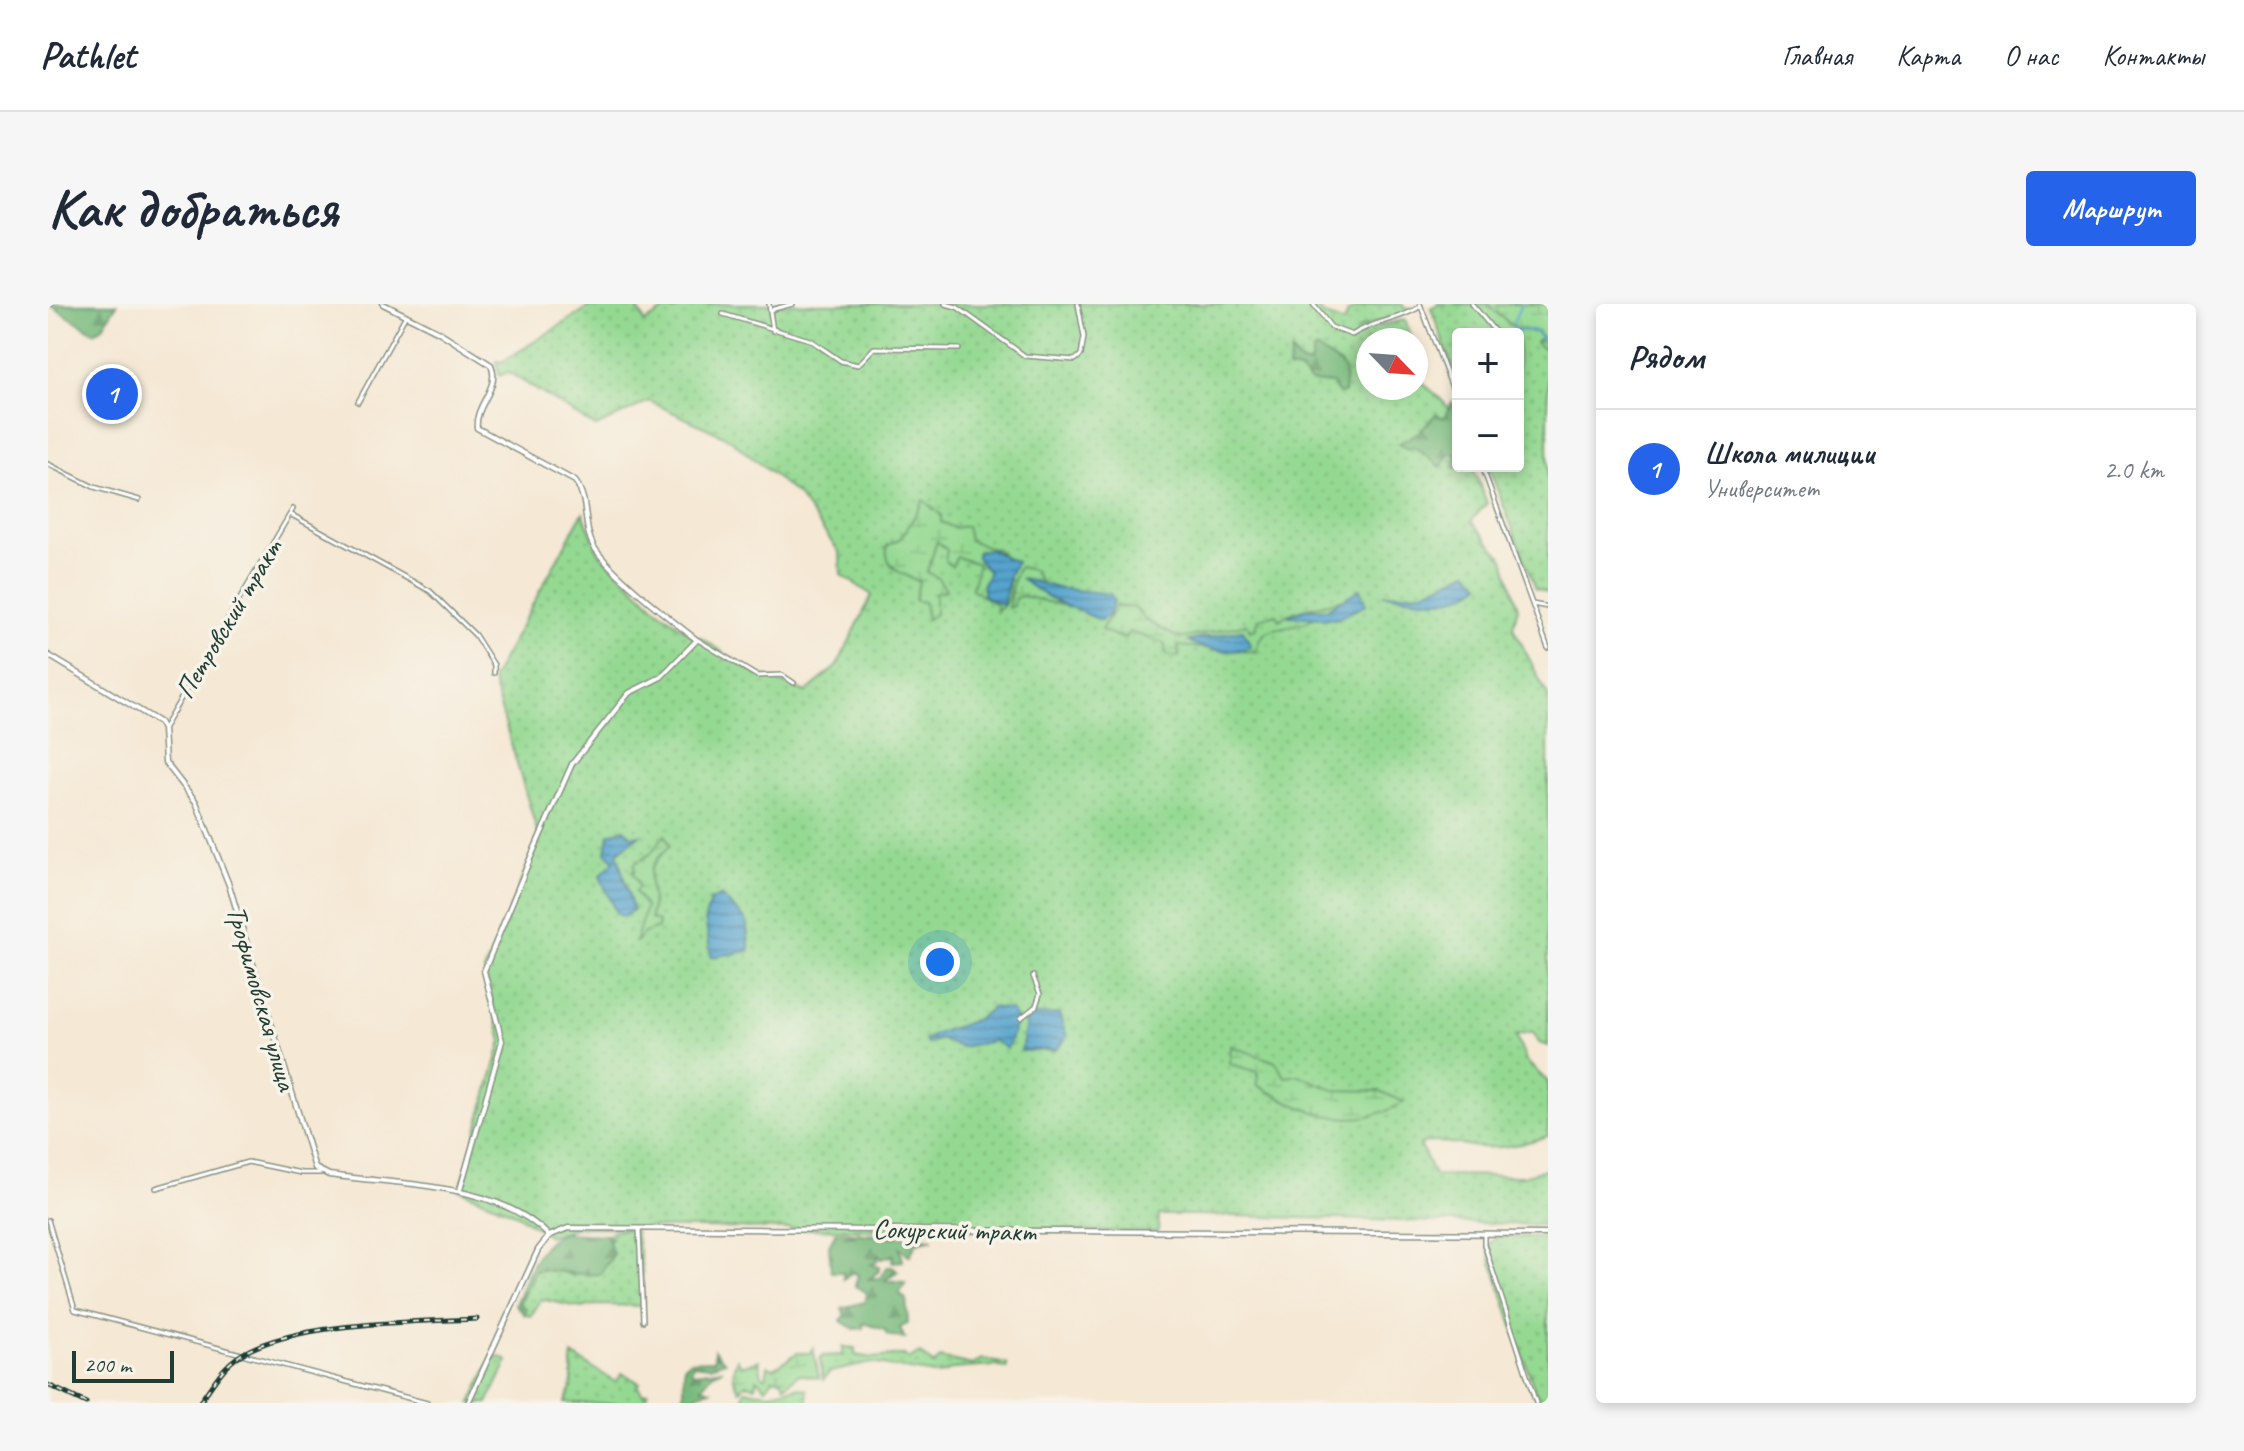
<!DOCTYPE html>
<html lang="ru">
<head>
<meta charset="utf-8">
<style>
  :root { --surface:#fff; --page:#f6f6f7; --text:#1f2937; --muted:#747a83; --line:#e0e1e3; --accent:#2563eb }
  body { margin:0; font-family:Caveat,sans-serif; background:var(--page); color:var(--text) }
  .controls { position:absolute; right:24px; top:24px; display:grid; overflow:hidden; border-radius:8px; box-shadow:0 4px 12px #0003 }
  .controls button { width:72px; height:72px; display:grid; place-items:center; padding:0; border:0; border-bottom:2px solid var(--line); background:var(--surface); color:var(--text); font:40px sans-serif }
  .compass { position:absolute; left:1308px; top:24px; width:72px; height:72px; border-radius:50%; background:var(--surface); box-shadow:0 4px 12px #0003; rotate:115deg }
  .scale { position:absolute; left:24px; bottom:20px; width:102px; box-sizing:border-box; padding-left:8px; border:4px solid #1f3d34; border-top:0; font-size:22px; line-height:28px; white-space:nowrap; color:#1f3d34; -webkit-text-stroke:6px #f7f3e8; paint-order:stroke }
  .you { position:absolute; left:892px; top:658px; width:28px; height:28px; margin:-20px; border:6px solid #fff; border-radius:50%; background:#1a73e8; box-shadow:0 0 0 12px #1a73e833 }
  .badge { display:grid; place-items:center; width:52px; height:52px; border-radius:50%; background:var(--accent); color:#fff; font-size:26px; font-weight:700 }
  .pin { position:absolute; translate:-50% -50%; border:4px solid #fff; box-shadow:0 2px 8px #0006 }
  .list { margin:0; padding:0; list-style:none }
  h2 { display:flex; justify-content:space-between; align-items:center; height:104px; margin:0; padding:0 32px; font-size:34px }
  h2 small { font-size:26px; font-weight:400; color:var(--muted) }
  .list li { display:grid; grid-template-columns:52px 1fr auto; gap:24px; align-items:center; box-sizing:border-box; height:120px; padding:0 32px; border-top:2px solid var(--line) }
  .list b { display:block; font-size:30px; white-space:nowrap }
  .list p { margin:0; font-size:26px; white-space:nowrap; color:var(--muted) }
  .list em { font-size:26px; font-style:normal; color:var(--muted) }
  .map { position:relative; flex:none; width:1500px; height:1099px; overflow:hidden; border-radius:8px }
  header { display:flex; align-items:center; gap:48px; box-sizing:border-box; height:112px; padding:0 40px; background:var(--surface); border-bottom:2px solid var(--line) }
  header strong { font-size:38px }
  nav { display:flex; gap:44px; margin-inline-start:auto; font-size:28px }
  .intro { display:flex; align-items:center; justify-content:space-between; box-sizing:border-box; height:192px; padding:0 48px }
  h1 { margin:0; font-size:56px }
  .button { padding:20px 36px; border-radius:8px; background:var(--accent); color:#fff; font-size:28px; font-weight:700 }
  main { display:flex; gap:48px; padding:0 48px }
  aside { flex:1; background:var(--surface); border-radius:8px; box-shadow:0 4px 12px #0003 }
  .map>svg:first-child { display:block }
</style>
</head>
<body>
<header>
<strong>Pathlet</strong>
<nav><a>Главная</a><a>Карта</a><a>О нас</a><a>Контакты</a></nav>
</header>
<div class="intro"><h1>Как добраться</h1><a class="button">Маршрут</a></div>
<main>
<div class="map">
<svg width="1500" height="1099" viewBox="0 0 1500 1099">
  <defs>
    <pattern id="grass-dots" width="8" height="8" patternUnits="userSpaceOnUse" patternTransform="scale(2)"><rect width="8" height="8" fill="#94d992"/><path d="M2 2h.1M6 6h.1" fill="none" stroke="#7fbb7e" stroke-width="1.8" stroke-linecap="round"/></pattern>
    <pattern id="forest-firs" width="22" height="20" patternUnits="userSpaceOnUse" patternTransform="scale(2)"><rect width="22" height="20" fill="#77b97c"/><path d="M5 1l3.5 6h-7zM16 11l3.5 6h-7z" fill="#619866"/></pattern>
    <pattern id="wetland-marsh" width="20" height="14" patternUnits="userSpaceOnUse" patternTransform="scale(2)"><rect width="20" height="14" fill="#94d992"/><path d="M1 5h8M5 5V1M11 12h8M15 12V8" fill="none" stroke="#7fbb7e"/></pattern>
    <pattern id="water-rules" width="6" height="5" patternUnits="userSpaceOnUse" patternTransform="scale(2)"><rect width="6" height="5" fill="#55a3ce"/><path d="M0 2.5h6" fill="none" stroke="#4686a8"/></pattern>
  </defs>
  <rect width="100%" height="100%" fill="#f7f3e8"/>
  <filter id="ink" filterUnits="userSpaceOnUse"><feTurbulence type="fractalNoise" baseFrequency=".0125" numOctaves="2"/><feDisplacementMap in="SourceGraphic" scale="16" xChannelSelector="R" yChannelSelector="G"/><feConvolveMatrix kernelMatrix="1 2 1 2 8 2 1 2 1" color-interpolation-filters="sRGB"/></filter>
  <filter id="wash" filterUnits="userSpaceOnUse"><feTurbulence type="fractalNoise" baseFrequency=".006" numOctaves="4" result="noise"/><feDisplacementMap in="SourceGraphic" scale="32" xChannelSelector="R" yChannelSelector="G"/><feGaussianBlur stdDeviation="1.8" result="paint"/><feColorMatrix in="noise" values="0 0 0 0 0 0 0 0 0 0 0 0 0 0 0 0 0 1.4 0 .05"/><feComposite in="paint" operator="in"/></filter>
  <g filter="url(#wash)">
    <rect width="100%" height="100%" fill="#f5e8d4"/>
    <path fill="url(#grass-dots)" stroke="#5a8b63" stroke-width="2" d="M546,0H587L597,18L619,5L627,7L632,0H1264L1276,11L1296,19L1300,8L1321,0H1354L1356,4H1364C1350,17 1326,15 1309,26L1357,16L1365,36H1320V84H1368V74C1408,105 1410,112 1410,162H1424L1439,199L1423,217L1456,255L1470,303L1465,323L1500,392V742L1491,739L1485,728L1468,732L1478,757L1500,778V832C1476,840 1455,845 1430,843C1409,841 1393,835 1372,840L1386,871L1475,872L1500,864V921L1150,911H1111L1110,928L529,923L501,932L465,908L412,886L454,737L436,667L491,534L444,375L530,217L535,209L551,249L608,304L649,335L652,333L705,368L758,388L789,362L824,291L793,271L792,249L750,192L682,135L601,97L548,123L460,68L451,72L448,57L454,58Z
      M1390,0H1439L1468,25L1489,28L1494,34L1489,38L1500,42V288L1488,284L1440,162H1470V30H1410V78L1383,4Z
      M582,925L587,927L594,964L595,1002L546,1001L534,1004L493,995L483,1012L476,1010L478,1005L471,999L487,966H509L526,972L563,934L559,931L564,927Z
      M1449,933H1500V1099H1491L1439,943Z
      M795,1043L807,1044V1051L825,1054L855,1051L861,1055L872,1049L886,1061L892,1054L925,1061L933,1055L959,1060V1065L948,1062L905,1065L891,1071L823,1059L782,1068L775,1076L772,1055L775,1052L794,1051Z
      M524,1051L568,1078L574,1069L592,1079L589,1081L595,1090L600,1088L598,1099H517L524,1081Z
      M453,1053L460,1057L440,1099H423L444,1054Z
      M749,1083L759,1085L760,1099H694L697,1086L723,1089Z"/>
    <path fill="url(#forest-firs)" stroke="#4b7b58" stroke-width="2" d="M0,0H69L54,24L46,28Z
      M1268,45C1295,63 1300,58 1296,89L1291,90L1284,80L1262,78L1252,67L1240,65L1243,48L1253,59L1262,61L1265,47Z
      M1404,98L1410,110V162H1421L1406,164L1409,150H1401L1393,163L1366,143L1360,145L1350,140L1372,127L1388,110L1396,114Z
      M788,928L885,935L868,939L862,952L852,944L855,957L844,958L845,951L833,955L830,950L829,958L823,960L831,963V967L821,975L832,974L839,963H846L850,967L837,976L858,978L851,990L858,995L860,1019L852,1024L857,1035L839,1031L837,1026L816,1019L815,1024L806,1025L793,1017L797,1012L794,1004L817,998L818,988L807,982L810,971L805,968L795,975V968H783L781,941Z
      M515,929L559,931L565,951L552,970C529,972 510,966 488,966L471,999L478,1005L476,1010L467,1000C478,976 488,937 515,929Z
      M666,1046L677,1057L662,1062L645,1060L643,1066L646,1069L675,1065L664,1070L654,1083L663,1086L650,1089L645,1099H636V1063L641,1057L666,1056Z"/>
    <path fill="url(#wetland-marsh)" stroke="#5a8b63" stroke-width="2" d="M1439,0H1500V42L1495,44L1488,39L1494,34L1489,28L1468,25Z
      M875,196L893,211V218L906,224L918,222L921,236L952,247L955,251L941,245L934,261L941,268L934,282L955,301L961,271C961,286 963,299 949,307L947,300L924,285L930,260L909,253L904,262L897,257L899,246L889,237L879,268L890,274L898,286L887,289V310L879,315L876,298L867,297L871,277C853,270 836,264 839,242C842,239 847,239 850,236C856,232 872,203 875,196Z
      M971,263L985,266L993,279L1009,284L1008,299L1033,306L975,292L967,294L965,302L960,304C965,289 962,276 971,263Z
      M1294,295C1284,302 1272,309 1262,316C1243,328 1212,315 1208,348L1130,342L1131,353L1119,351L1116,339L1081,328L1076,335L1053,326L1068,302L1087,304L1097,316L1132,335L1199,320L1202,327L1208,325L1210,315L1228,310L1231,316C1249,303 1271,303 1294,295Z
      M617,531L622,542C599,563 600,567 604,596C605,602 602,608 603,615L610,618V624L596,629L587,639L598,603L587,588L591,582L584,567H587L586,560L602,550Z
      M1183,742L1228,758L1237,773L1251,771L1285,786L1332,787L1356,798C1303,830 1258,808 1209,781L1210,768L1182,760Z
      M765,1044L771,1074L751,1070L737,1082L733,1075H725L718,1084L709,1075L707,1082L698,1080L692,1086C684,1077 684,1065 689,1055L693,1062L711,1056L714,1072L718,1073L720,1062L726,1064L749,1049H762Z"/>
    <path fill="url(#water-rules)" stroke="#3a7081" stroke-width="2" d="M941,245L968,258L961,271L955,301L936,292L934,282L941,268L928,253L930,247Z
      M1420,267L1433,280C1403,306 1369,293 1335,290L1376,288Z
      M973,274L1009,284L1062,290L1066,296L1060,312L1053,316C1024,304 996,295 973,274Z
      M1312,285L1318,301L1288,315L1240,312L1256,305H1279Z
      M1195,326L1203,342C1187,351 1156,347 1141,337Z
      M576,525L584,532L592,531L569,549L585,606L575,613L568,609L552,572L566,557L558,548L561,530Z
      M673,592L698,616L702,647L663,653L657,614L662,597Z
      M944,703L962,706L969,716L959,745L947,737L912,743L893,735L879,740L877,736C898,722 927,722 944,703Z
      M1011,710L1019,733L1008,746L973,747L979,712Z"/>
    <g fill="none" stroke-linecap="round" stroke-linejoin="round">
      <path stroke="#55a3ce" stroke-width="2" d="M1473,0L1465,19L1469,27L1485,26L1500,42"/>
    </g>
  </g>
  <g filter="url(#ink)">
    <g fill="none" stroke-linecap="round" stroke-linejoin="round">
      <g stroke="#8a9284" stroke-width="6">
        <path id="minor" d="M721,0L725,27
          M897,0L909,3L977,52L1027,56L1033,51L1036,33L1030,0
          M1265,0L1283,23L1304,31C1326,16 1351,17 1373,2
          M1372,0L1410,99
          M1424,0L1449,30
          M722,6L745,0
          M675,10L762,36L793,57L810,61L826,44L911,45
          M310,98L358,11
          M0,160L46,183L91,196
          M1434,162L1500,344
          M242,210L382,287L427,331L446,361V369
          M1484,300L1500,303
          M650,336L709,372L734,371L746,379
          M115,425L245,205
          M973,714L988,702L992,690L985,672
          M108,884L200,858L253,869H272
          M0,916L27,1006L379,1099
          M591,925L595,1017
          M1436,930V940L1488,1099"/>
      </g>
      <g stroke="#8a9284" stroke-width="7">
        <path id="tertiary" d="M335,0L391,28L443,61C453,84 426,101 429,124L527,177C542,197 534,223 546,243C562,269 623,316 649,336L613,373L581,389L524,460L482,555L436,667L454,737L412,886
          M0,351L111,418L115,425L117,458L148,498L181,581L267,864L281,871C350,881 450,878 501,932
          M420,1099L490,946L501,932L520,924L1500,930"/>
      </g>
      <use href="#minor" stroke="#fff" stroke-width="3"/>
      <use href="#tertiary" stroke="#fff" stroke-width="4"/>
      <g stroke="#1f3d34" stroke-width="5">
        <path id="rail" d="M0,1081L38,1099
          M151,1099C164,1082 173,1064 191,1052C242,1018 366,1018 429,1015"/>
      </g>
      <use href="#rail" stroke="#f7f3e8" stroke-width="2" stroke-dasharray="6" stroke-linecap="butt"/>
    </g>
  </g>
  <g text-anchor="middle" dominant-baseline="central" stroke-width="7" stroke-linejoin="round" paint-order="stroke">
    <g font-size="28" fill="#1f3d34" stroke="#f7f3e8">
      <text transform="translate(180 315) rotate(-59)">Петровский тракт</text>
      <text transform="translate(214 694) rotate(74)">Трофимовская улица</text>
      <text transform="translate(906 926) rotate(1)">Сокурский тракт</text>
    </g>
  </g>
</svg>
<div class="controls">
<button>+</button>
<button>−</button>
</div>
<svg class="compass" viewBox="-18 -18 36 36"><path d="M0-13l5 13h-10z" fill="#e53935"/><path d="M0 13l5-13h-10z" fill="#747a83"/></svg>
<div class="scale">200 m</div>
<div class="you"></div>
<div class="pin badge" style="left:64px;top:90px">1</div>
</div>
<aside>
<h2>Рядом<small></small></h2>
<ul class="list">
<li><span class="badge">1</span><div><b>Школа милиции</b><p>Университет</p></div><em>2.0 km</em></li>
</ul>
</aside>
</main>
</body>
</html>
